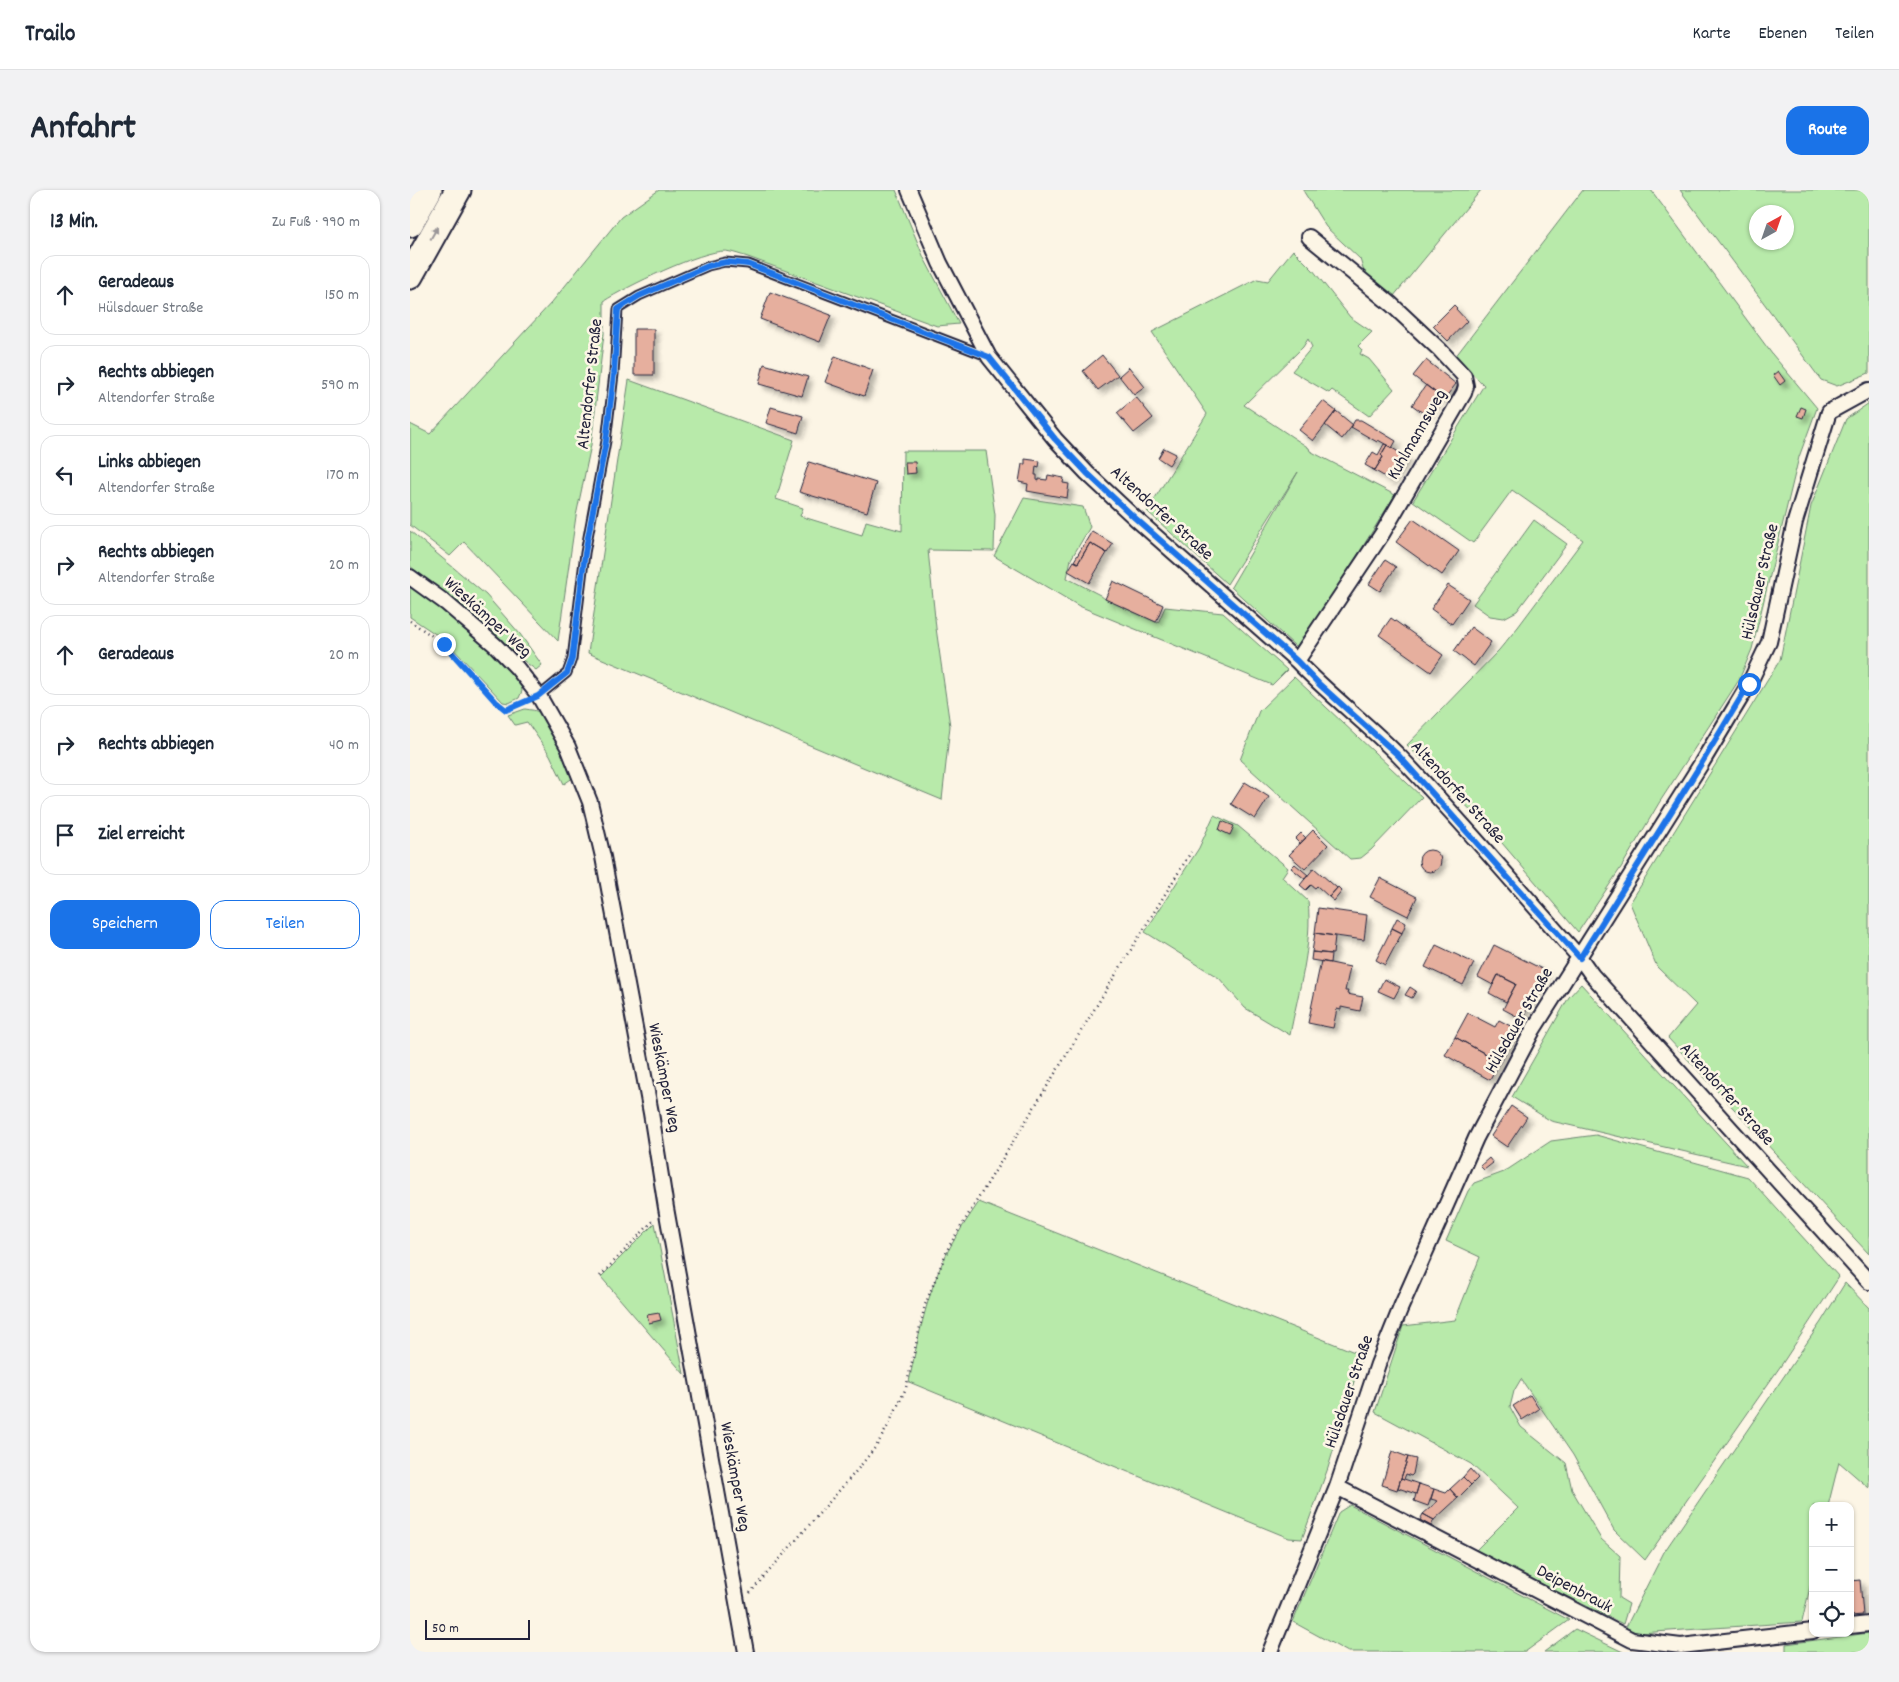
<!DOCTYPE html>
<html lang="de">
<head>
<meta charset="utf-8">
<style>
  :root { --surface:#fff; --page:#f2f2f3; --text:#1f2937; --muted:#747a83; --line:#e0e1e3; --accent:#1a73e8 }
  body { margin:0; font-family:Dekko,sans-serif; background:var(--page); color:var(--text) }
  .controls { position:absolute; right:15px; bottom:15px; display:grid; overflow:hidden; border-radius:10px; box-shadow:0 1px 4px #0004 }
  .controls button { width:45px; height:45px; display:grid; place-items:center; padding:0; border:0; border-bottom:1px solid var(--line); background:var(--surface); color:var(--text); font:25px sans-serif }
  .compass { position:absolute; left:1339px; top:15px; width:45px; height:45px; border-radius:50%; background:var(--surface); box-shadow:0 1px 4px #0004; rotate:40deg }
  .scale { position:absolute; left:15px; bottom:12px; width:105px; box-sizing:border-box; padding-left:5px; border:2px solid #22223b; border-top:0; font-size:14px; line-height:18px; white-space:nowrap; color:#22223b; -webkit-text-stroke:4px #fcf5e5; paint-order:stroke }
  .stop { position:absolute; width:15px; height:15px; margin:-11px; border:4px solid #1a73e8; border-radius:50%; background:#fff }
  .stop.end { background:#1a73e8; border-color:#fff; box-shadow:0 1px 5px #0008 }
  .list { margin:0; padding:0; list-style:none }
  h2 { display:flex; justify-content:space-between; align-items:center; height:65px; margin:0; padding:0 20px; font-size:21px }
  h2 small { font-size:16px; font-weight:400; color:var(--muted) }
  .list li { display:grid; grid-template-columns:32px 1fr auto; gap:15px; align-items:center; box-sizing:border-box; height:80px; margin:0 10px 10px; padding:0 10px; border:1px solid var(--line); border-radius:15px }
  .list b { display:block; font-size:19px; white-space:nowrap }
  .list p { margin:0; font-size:16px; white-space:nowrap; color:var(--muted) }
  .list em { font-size:16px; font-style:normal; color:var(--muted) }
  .actions { display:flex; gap:10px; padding:15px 20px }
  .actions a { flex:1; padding:11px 0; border:1px solid var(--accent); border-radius:15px; text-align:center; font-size:18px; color:var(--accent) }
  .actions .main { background:var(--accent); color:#fff }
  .icon { flex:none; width:28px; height:28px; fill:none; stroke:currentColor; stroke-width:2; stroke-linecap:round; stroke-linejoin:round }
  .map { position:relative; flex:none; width:1459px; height:1462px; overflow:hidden; border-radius:15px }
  header { display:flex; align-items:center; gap:30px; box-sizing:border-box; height:70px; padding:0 25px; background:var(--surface); border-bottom:1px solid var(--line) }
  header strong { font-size:24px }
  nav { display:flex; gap:28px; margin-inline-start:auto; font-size:18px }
  .intro { display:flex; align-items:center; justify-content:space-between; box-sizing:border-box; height:120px; padding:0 30px }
  h1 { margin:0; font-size:35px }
  .button { padding:12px 22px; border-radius:15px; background:var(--accent); color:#fff; font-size:18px; font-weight:700 }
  main { display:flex; gap:30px; padding:0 30px }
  aside { flex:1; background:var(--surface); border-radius:15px; box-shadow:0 1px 4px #0004 }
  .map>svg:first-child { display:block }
</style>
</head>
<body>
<header>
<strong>Trailo</strong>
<nav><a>Karte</a><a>Ebenen</a><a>Teilen</a></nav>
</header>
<div class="intro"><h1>Anfahrt</h1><a class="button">Route</a></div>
<main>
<aside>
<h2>13 Min.<small>Zu Fuß · 990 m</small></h2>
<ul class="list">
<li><svg class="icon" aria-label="ahead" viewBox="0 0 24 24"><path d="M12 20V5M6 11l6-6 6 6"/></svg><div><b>Geradeaus</b><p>Hülsdauer Straße</p></div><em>150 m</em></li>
<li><svg class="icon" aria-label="right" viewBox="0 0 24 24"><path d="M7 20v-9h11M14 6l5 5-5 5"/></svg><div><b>Rechts abbiegen</b><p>Altendorfer Straße</p></div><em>590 m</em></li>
<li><svg class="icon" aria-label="left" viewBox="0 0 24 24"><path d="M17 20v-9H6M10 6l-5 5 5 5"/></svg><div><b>Links abbiegen</b><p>Altendorfer Straße</p></div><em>170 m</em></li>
<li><svg class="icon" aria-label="right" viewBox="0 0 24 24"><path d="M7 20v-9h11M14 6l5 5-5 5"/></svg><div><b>Rechts abbiegen</b><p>Altendorfer Straße</p></div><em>20 m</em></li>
<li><svg class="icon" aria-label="ahead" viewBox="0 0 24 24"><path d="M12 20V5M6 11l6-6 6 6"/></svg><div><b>Geradeaus</b></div><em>20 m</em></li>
<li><svg class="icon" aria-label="right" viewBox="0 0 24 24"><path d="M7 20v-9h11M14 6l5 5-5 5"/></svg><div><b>Rechts abbiegen</b></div><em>40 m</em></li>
<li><svg class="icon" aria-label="arrive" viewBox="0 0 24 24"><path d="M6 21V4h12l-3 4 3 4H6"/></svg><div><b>Ziel erreicht</b></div></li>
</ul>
<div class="actions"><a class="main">Speichern</a><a>Teilen</a></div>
</aside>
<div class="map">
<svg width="1459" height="1462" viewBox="0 0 1459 1462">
  <defs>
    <filter id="shadow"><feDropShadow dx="4.5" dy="4.5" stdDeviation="2.5" flood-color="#0004"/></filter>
  </defs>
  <rect width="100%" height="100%" fill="#fcf5e5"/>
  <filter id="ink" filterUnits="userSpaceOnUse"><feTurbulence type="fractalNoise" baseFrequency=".02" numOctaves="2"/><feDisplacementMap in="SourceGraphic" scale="10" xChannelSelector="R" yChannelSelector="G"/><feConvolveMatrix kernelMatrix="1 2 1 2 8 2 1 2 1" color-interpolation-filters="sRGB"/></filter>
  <g filter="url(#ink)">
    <path fill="#b8eaaa" stroke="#6d8672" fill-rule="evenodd" d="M249,0H486L514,68L549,134L527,136L338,67C331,65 323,62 316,61C291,60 216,97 194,111V144L181,255L166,326L148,451L54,352L40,366L0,335V234L20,244L142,112L211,27Z
      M894,0H1071L983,107L954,82L950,69L916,37L894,2Z
      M1173,0H1241L1362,164L1407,218L1389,267L1342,459L1329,490L1249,613L1212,676L1168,742L1086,646L997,555L1089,460L1108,437L1173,350L1102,300L1063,353L1003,311L1074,195L1045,167Z
      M1270,0H1459V183L1427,196L1411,190ZM1376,22V52H1346V22Z
      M883,60L903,80L940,127L962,142L948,156L952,160L950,164L959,169L984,199L959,226L922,200L919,203L882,181L902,157L898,149L893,157L834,215L899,258L900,261L985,305L932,390L886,457L821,397L888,282L817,394L737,321L797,224L742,142L847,89L858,91Z
      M219,190L384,250L366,309L393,318L390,326L452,345L456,331L492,341L493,261H576L585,325L584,361L518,360L526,438L540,536L532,610L178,463Z
      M1459,213V1064L1258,848L1286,815L1247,777L1220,713L1370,470L1401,316L1436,229Z
      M614,308L673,317L680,337L661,369L657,388L690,405L695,409L748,433L755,417L813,423L877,480L862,495L669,416L584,366Z
      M1124,330L1157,354L1107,421L1094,428L1080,426L1063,414Z
      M0,341L76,405L110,444L132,475L126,480L110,468L90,448L0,376Z
      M0,395L69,448L92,470L111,495L112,501L109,508L99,513L93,512L36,451L0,427Z
      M884,487L1012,607L961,660L951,668L940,669L830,570L849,521Z
      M115,519C121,520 126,520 131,523C141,531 159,574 164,587L154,594L140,565L117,532L105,535L98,525Z
      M804,625L828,636L878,678L872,687L898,711C903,755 888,802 880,845L835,818L809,788L735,742L789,658Z
      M1171,794L1337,976L1141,931L1102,907L1159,807Z
      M1186,945L1338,987L1429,1087L1372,1174L1235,1370L1204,1340L1163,1265L1111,1189L1104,1201L1100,1217L1111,1237L1156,1273L1162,1300L1191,1349L1210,1366L1209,1408L1219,1414L1213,1434L1065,1361L1108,1318L1061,1274L965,1222L993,1136L1045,1130L1070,1067L1036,1051L1058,1001L1064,993L1094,982L1141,951Z
      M569,1012L952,1165L918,1278L892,1349L879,1348L499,1192C508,1148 517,1102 538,1061C547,1044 558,1028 569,1012Z
      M245,1033L274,1184L191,1087Z
      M1435,1093L1459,1118V1298L1429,1272L1418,1316H1403V1384L1392,1432L1230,1443L1215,1439L1254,1362L1411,1132Z
      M940,1315L1159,1430L1115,1462H938L883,1432L929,1322Z
      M1165,1439L1213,1462H1134Z
      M1459,1443V1462H1376V1454Z"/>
    <path fill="#e6af9e" stroke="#22223b" filter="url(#shadow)" d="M360,102L421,125L410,152L350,129Z
      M1044,115L1047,118L1046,119L1057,131L1038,151L1023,136Z
      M224,139H244V185H224Z
      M692,165L708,185L688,200L673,181Z
      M425,166L463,180L454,206L415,192Z
      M1016,170L1046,194L1034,209L1003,186Z
      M354,174L398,187L392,206L349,194Z
      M719,177L735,197L724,205L709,186Z
      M1368,181L1375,191L1370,195L1363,185Z
      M1016,195L1030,206L1016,225L1002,215Z
      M726,207L743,228L724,243L707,223Z
      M913,211L926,221L903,251L889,240Z
      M361,217L393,226L388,243L356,233Z
      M1391,217L1396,219L1393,228L1387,226Z
      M926,221L943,235L932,249L915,235Z
      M945,230H951L986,251L982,258L968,250L967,252L941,237Z
      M974,254L977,255L971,265L973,267L965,280L962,279L955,275L963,262L968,265Z
      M977,255L997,267L982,291L962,279L965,280L973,267L971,265Z
      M754,258L766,264L759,275L748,268Z
      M615,269L630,271L629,277L626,276L625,285H627V290L629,291V289L637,290L638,285L654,288L653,293L659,294L657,308L617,301L618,294L609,292L612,274H615Z
      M399,272L466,293L457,322L389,302Z
      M495,272H505L506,283L496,284Z
      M1003,329L1049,361L1032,385L986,352Z
      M682,341L703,354L697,363L680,353L668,373L664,371Z
      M680,353L697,363L679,393L658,381L664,371L668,373Z
      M975,370L986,377L970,401L959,394Z
      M703,391L753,415L746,432L695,409Z
      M1038,395L1059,409L1042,434L1021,419Z
      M981,428L1033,465L1021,482L969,445Z
      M1061,437L1081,452L1064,476L1044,461Z
      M835,592L859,607L845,629L821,614Z
      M812,631L824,636L820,645L809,640Z
      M903,640L918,655L895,679L879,665Z
      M891,643L896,648L890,654L885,649Z
      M1009 671a11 11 0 1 1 22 0a11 11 0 1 1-22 0Z
      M885,674L898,685L895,689L881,678Z
      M904,678L927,698L919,707L907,696L905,698L901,695L896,700L890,695Z
      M970,688L1007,707L998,726L960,707Z
      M928,697L932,701L924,711L919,707Z
      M908,718L957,725L954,750L905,743Z
      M987,728L996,733L992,743L982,738Z
      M982,738L992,743L975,775L966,770Z
      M905,743L925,746L923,764L902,762Z
      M1026,755L1064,773L1053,795L1015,777Z
      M1084,755L1136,781L1112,829L1093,819L1106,794L1088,785L1083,795L1068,787Z
      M902,762L921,764L920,773L901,770Z
      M911,771L940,777L935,801H938L937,804L953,807L950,821L931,817V820L927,819L923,838L898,833Z
      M1088,785L1106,794L1096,812L1079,803Z
      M974,789L990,797L984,808L968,801Z
      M1000,797L1006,801L1002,808L995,805Z
      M1058,823L1085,837L1089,830L1108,840L1090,872L1045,847Z
      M1045,847L1090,872L1080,890L1035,865Z
      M1101,916L1117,927L1097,957L1081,946Z
      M1079,968L1083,973L1074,980L1070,976Z
      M249,1123L251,1130L239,1133L237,1125Z
      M1120,1205L1129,1219L1112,1230L1103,1216Z
      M982,1261L998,1267L987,1300L972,1295Z
      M998,1267L1006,1269L1003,1284L1001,1286L996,1284L994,1289L991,1288Z
      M1060,1279L1068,1288L1061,1295L1053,1287Z
      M1053,1287L1061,1295L1048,1308L1040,1299Z
      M991,1288L1009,1294L1006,1304L988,1298Z
      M1009,1294L1024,1299L1018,1316L1004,1311Z
      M1024,1299L1036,1303L1040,1299L1048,1308L1024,1330L1013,1324L1028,1311L1021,1309Z
      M1013,1324L1024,1330L1021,1336L1010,1330Z
      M1450,1390L1453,1425L1440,1426V1391Z"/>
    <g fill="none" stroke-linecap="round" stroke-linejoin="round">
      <g stroke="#22223b" stroke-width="11">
        <path id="service" d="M129,506L157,483L162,469L175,363L196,251L204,184L208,119L229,106L298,76L315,72L338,74L577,166"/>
      </g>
      <g stroke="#22223b" stroke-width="18">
        <path id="minor" d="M499,0L530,73L579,167L645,249L677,283L725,328L887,471C919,505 957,533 990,567C1052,631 1110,701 1170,768L1182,785L1459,1092
          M0,387L36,413L85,455L107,478L129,506L158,557L180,612L193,667L241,923L256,1018L336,1462
          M887,471L972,344L1054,203L1056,196L1054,186L1030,160L981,114L899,47
          M927,1297L1222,1450L1271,1456L1403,1441
          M1440,1436L1459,1434
          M860,1462L927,1297L968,1174L991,1117L1066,948L1123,840L1291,574L1339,494L1359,452L1385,332L1419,222L1459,200"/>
      </g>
      <g stroke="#22223b" stroke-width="29">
        <path id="motorway" d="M0,34L19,0
          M0,86L48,0"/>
      </g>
      <path stroke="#22223b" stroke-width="2.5" stroke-dasharray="1 4" stroke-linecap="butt" d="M0,431L34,454L86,511L96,520L116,512
        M190,1086L244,1030
        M340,1403L448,1279L467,1255L479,1234L496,1198L515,1115L539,1056L781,662"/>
      <use href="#service" stroke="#fcf5e5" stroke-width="7"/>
      <use href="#minor" stroke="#fcf5e5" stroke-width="14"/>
      <use href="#motorway" stroke="#fcf5e5" stroke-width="25"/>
    </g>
    <defs><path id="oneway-solid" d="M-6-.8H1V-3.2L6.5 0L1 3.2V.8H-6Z" transform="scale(1.25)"/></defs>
    <use fill="#9a9698" href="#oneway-solid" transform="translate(24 43) rotate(-61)"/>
  </g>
  <g fill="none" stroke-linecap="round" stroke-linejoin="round" filter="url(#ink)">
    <path stroke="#1a73e8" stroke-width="6" d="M34,454L86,512L96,520L128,506L157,483L162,469L175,363L196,251L204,184L208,119L229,106L298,76L316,72L338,74L579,167L645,249L677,283L725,328L887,471L910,495L988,565L1170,768L1291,574L1339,494"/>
  </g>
  <g text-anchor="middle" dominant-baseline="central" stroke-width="5" stroke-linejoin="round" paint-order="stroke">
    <g font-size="18" fill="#22223b" stroke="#fcf5e5">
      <text transform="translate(181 194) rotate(-84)">Altendorfer Straße</text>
      <text transform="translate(1008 245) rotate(-60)">Kuhlmannsweg</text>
      <text transform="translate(751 324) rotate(42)">Altendorfer Straße</text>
      <text transform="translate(1351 392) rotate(-77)">Hülsdauer Straße</text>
      <text transform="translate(77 428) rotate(42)">Wieskämper Weg</text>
      <text transform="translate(1047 603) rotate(48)">Altendorfer Straße</text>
      <text transform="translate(1110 831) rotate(-60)">Hülsdauer Straße</text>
      <text transform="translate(253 888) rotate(79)">Wieskämper Weg</text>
      <text transform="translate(1316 905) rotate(48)">Altendorfer Straße</text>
      <text transform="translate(940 1202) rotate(-71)">Hülsdauer Straße</text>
      <text transform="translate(324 1287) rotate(80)">Wieskämper Weg</text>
      <text transform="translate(1164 1400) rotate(28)">Deipenbrauk</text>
    </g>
  </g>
</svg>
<div class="controls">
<button>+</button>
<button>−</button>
<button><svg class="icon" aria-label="locate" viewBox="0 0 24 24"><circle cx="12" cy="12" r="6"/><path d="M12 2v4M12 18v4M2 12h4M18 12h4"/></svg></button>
</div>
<svg class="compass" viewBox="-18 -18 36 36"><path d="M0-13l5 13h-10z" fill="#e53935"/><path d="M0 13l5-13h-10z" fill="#747a83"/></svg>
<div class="scale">50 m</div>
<div class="stop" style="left:1339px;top:494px"></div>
<div class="stop end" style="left:34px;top:454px"></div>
</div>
</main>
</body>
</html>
